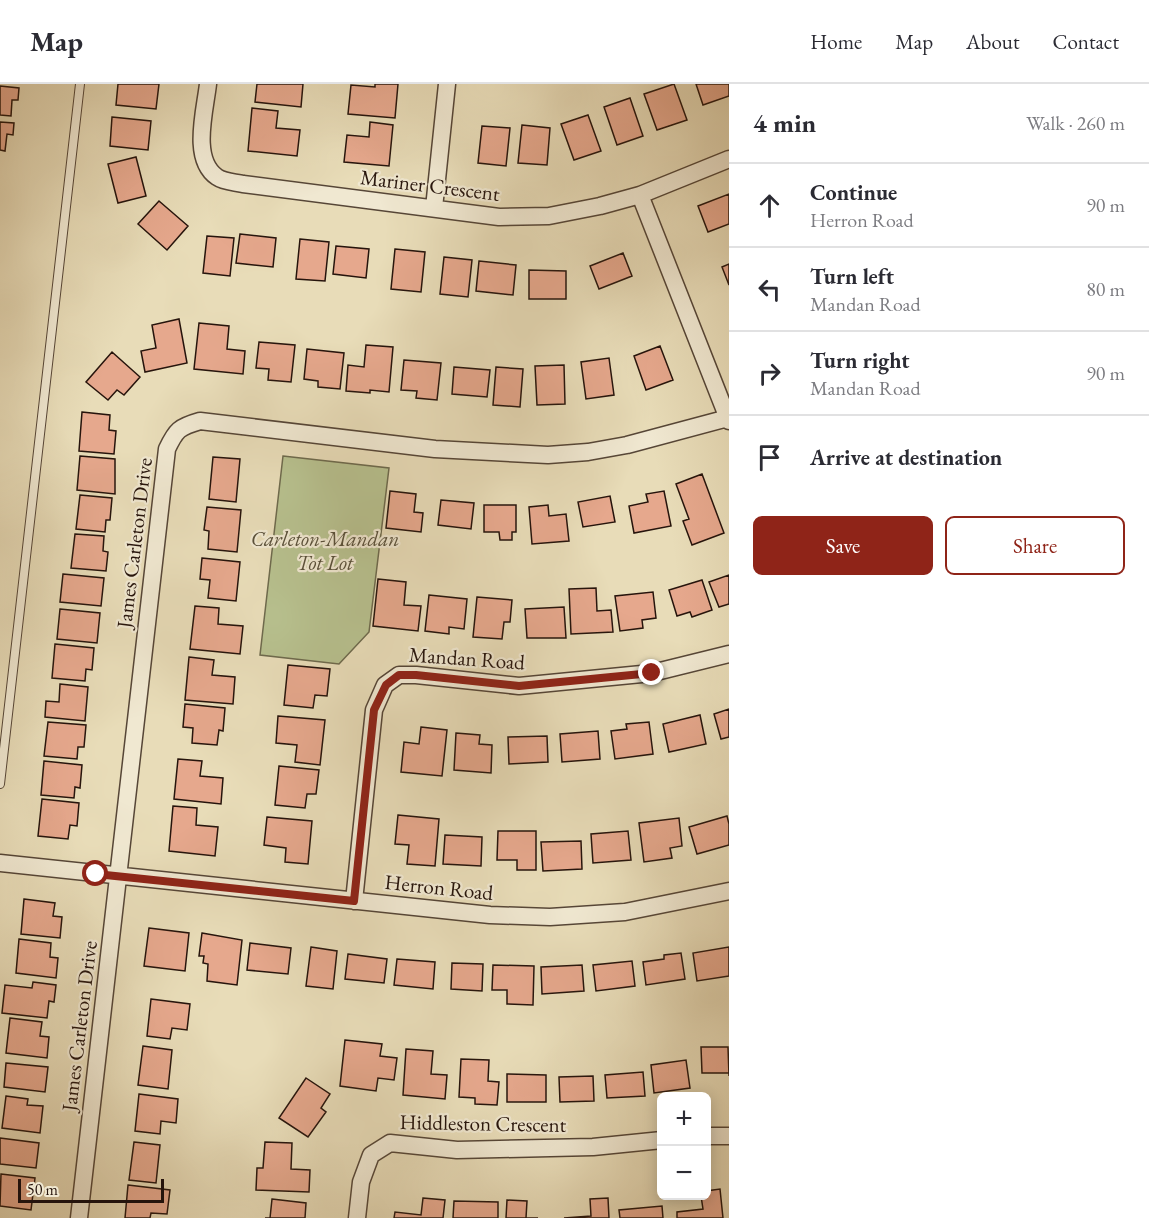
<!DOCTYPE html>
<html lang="en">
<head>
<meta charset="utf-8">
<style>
  :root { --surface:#fff; --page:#f7f7f7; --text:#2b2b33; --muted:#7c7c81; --line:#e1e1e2; --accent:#8f2418 }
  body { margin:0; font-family:"EB Garamond",serif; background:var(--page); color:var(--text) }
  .controls { position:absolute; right:18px; bottom:18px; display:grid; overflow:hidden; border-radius:9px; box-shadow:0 3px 15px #0003 }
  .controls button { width:54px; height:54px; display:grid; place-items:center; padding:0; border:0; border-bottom:2px solid var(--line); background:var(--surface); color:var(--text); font:30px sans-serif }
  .scale { position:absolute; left:18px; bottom:15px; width:146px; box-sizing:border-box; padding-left:6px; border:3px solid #26140c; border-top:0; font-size:16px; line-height:21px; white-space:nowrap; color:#26140c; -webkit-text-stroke:4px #f0e8d1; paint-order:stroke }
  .stop { position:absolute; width:18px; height:18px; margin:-14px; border:4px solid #8f2418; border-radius:50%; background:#fff }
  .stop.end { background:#8f2418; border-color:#fff; box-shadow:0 2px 6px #0008 }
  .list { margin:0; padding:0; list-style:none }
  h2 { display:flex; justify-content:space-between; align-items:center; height:78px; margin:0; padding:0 24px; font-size:26px }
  h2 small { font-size:20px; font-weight:400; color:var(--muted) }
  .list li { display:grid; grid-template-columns:39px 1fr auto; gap:18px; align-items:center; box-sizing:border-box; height:84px; padding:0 24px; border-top:2px solid var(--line) }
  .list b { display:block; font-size:22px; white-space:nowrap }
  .list p { margin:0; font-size:20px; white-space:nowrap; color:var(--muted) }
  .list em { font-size:20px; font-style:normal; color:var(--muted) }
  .actions { display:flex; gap:12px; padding:18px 24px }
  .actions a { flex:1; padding:14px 0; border:2px solid var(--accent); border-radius:9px; text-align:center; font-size:21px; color:var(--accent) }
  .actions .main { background:var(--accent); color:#fff }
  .icon { flex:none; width:33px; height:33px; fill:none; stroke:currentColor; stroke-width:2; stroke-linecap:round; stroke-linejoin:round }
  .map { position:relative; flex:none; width:729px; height:1134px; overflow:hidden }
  header { display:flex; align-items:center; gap:36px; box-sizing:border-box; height:84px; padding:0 30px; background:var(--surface); border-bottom:2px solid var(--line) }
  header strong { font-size:28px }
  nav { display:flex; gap:33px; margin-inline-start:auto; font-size:21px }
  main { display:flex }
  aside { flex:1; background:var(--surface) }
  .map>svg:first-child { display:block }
</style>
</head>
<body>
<header>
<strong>Map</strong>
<nav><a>Home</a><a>Map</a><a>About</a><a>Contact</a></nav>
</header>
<main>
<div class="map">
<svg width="729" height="1134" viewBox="0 0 729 1134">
  <rect width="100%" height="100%" fill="#e8dcb8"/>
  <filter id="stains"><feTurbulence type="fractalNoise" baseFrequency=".00333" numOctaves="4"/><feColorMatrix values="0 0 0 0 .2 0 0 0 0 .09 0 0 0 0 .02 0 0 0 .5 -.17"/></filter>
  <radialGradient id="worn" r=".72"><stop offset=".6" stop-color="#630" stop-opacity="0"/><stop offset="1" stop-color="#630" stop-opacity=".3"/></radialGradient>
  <path fill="#b7c08e" stroke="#6e6a4d" stroke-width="1.5" d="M283,372L389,384L369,548L339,580L260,571Z"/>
  <path fill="#e6a88d" stroke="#26140c" stroke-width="1.5" d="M118,0H159L156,25L116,21Z
    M257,0H303L301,23L255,18Z
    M375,0H398L395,34L348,30L351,1L375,3Z
    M674,0L687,36L657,46L644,10Z
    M696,0H729V12L703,21Z
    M0,2L19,4L18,16H12L11,32L0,31Z
    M630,14L643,52L617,61L604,23Z
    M252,24L278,27L276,44L300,46L297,72L248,67Z
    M588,31L601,67L574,76L561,40Z
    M112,33L151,37L148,66L110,62Z
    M0,38L14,39L13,51L7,50L5,67L0,66Z
    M370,38L393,41L389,82L344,78L347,51L369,53Z
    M522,41L550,44L547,81L518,79Z
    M482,42L510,44L506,82L478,79Z
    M136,73L146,112L118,119L108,80Z
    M729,110V140L708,148L698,122Z
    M159,117L188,142L167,166L138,140Z
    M240,150L276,154L273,183L236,179Z
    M207,152L234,154L230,192L203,189Z
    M300,155L329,158L325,197L296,195Z
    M336,162L369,165L366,194L333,190Z
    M395,165L425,168L421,208L391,205Z
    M623,169L632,192L599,205L590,182Z
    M444,173L472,176L468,213L440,210Z
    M479,177L516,181L513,211L476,207Z
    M729,180V201L722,183Z
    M529,186L566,187V215H529Z
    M179,235L187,279L145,288L141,267L156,264L152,241Z
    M199,239L229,242L227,265L245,267L243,290L194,285Z
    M259,258L295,261L291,298L268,296L269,285L256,284Z
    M366,261L393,263L389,308L370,306V309L346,307L348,281L364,283Z
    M660,262L673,296L646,306L634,272Z
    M307,265L344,269L340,305L318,303V297L304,295Z
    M112,268L140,293L124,311L117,306L108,316L86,298Z
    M609,274L614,311L586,315L581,278Z
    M404,276L441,279L437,316L416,314L417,307L401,306Z
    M564,281L565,320L537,321L535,282Z
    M454,283L490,286L487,313L452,310Z
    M496,283L523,285L520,323L493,321Z
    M82,328L110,331L109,346L116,347L114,370L79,367Z
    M80,372L115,375V410L77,406Z
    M213,373L240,375L236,418L209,415Z
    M702,390L724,449L692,461L683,437L689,435L676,400Z
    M390,407L416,410L414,428L423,429L421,448L386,444Z
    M664,407L671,442L634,449L629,422L648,418L646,410Z
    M80,411L112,414L110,436H106L105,448L76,445Z
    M610,412L615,438L583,443L578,418Z
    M441,416L474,419L471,445L438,441Z
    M484,421H516V448H512V456H500L499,448H484Z
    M548,421L549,432L566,430L569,457L532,460L529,423Z
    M207,423L241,426L237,468L208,465L209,447L204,446Z
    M75,450L104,452L103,467L108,468L106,487L71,484Z
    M202,474L240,478L236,517L208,514L210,496L200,495Z
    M63,490L104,494L101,522L60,518Z
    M729,491V520L719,523L709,498Z
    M378,495L406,498L404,521L421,522L418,547L373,542Z
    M702,496L712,526L692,533L690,528L677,532L669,506Z
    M596,504L597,527L611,526L613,548L571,550L569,505Z
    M653,508L656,534L642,536L643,544L620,547L615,512Z
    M429,511L467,515L464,545L449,543V550L425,547Z
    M477,513L512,516L510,538H504L502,555L473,553Z
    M195,522L219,524L218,540L243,542L240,570L190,565Z
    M564,523L566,554H527L525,525Z
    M60,525L100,529L97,559L57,555Z
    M55,560L94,564L92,586L86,585L85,597L52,594Z
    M189,573L214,576L212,591L235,593L233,620L185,616Z
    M288,581L330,585L327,612L315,611L313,624L284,621Z
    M60,600L88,603L85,637L45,633L46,617L59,618Z
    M185,620L225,624L223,647L219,646L217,661L192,659L193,644L183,643Z
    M729,625V653L721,655L714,630Z
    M700,631L706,660L669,668L663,640Z
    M278,632L325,636L320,681L295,678L297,661L276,659Z
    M48,638L86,641L84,663H78L77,675L44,672Z
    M649,638L653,670L615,675L611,647L627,645L626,640Z
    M421,643L447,646L442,692L401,688L404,658L419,660Z
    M598,647L600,675L562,678L560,650Z
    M456,649L480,651L479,660L492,661L491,689L454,686Z
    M547,652L548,678L509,680L508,653Z
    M178,675L202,677L200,692L223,694L221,720L174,715Z
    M44,677L82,681L80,704L75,703L74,714L41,711Z
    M279,682L319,686L316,710H307L305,724L275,721Z
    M42,715L79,719L77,742L70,741L68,755L38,752Z
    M173,722L197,724L196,741L218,743L215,772L169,767Z
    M398,731L439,735L435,782L407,780L409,761L395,760Z
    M727,732L729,740V761L697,770L689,743Z
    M267,733L312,737L308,780L285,778L286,764L264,761Z
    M679,734L682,762L670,764L672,774L644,778L639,739Z
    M498,747H536V786H517V776H497Z
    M628,747L631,776L593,779L591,750Z
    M445,751L482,753L481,782L443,780Z
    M581,757L582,785L543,787L541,758Z
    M24,815L55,819L53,832L62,833L60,854L21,850Z
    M149,844L189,849L185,887L144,882Z
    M202,849L242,856L237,901L207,897L208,880L203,879L204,872H199Z
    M19,855L51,859L50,873L58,874L56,894L16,889Z
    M250,859L291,864L288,890L247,886Z
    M311,863L337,867L333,905L306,902Z
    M729,863V892L697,897L693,869Z
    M681,869L685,895L646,901L643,878L664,875V871Z
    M348,870L387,875L384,899L345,895Z
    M397,875L435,878L433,905L394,901Z
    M632,877L635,902L596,907L593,881Z
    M452,879L483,880L482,907L451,905Z
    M493,881L534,882L533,921L507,920V906H492Z
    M582,881L584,907L542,910L541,883Z
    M33,898L56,901L54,918L49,917L47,934L2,929L5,901L32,904Z
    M151,915L190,920L187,946L172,944L170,955L147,952Z
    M10,934L42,938L40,952L49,953L47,974L6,969Z
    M345,956L382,960L380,972L397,974L394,996L378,994L376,1007L340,1002Z
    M143,962L172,966L168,1005L138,1001Z
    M701,963H728L729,992V989H702Z
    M406,965L433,967L431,990L447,991L445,1015L403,1011Z
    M461,975L489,976L488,997L499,998L497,1021L475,1020V1014L459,1013Z
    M686,976L690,1004L654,1009L651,981Z
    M6,979L48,983L45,1008L4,1003Z
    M643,988L645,1012L607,1014L605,991Z
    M507,990L546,991V1018H507Z
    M593,992L594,1017L560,1018L559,993Z
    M306,994L330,1010L321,1024L326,1028L308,1053L279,1034Z
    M139,1010L178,1015L176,1039L161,1037L160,1050L135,1047Z
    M6,1012L28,1015L27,1021L43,1022L40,1049L2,1044Z
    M0,1054L39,1059L36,1084L0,1080Z
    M134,1058L160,1061L156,1099L129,1096Z
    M265,1058L292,1059L291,1085L310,1086L309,1108L256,1106L257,1084H263Z
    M1,1090L35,1094L31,1126L0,1122Z
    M128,1101L170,1106L167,1130L151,1129L150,1134H125Z
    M720,1105L723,1134H677V1128L703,1125L701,1112H706V1107Z
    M423,1114L445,1116L443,1134H394L395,1128L421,1131Z
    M608,1114L609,1134H564L591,1132L590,1115Z
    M272,1115L306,1119L305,1134H265H270Z
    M507,1116L527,1117L526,1134H538H506Z
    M454,1117L498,1118V1134H453Z
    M662,1122L663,1134H620L619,1126Z"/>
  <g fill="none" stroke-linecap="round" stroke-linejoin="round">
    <g stroke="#564637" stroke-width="10">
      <path id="service" d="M0,700L80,0"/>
    </g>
    <g stroke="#564637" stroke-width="19">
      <path id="minor" d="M208,0C205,27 191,75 217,93C224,98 235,98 243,100L499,133L549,132L600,122L640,111L729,75
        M640,111L729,337
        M434,124L447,0
        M0,779L490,831L550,833L625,828L729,807
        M354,817L374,626L385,601L399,591H416L519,602L652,589L729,570
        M706,1052H729
        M79,1134L167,365C176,346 179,343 200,337L435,365L548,371L588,368L627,361L728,334
        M357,1134L361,1098L371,1071L390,1059L457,1066L593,1063L662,1056"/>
    </g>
    <use href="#service" stroke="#f0e8d1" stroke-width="8"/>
    <use href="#minor" stroke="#f0e8d1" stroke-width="16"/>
  </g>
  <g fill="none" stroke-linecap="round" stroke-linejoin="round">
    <path stroke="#8f2418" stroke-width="8" d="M96,790L354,817L374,626L386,601L399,591H416L519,602L652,589"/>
  </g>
  <g text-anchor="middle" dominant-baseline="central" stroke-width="4.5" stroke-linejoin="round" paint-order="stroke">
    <g font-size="21" fill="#26140c" stroke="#f0e8d1">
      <text transform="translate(430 101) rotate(7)">Mariner Crescent</text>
      <text transform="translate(134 459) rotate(-83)">James Carleton Drive</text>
      <text transform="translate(467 574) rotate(4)">Mandan Road</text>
      <text transform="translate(439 803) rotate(6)">Herron Road</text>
      <text transform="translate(79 942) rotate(-83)">James Carleton Drive</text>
      <text transform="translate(483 1039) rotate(1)">Hiddleston Crescent</text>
    </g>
    <g font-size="21" font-style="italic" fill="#59503a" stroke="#f0e8d1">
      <text x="325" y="454">Carleton-Mandan<tspan x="325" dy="24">Tot Lot</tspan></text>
    </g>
  </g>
  <rect width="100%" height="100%" filter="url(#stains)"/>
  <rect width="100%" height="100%" fill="url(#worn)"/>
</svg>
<div class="controls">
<button>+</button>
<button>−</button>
</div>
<div class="scale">50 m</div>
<div class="stop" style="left:96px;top:790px"></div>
<div class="stop end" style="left:652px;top:589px"></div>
</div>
<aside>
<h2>4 min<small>Walk · 260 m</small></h2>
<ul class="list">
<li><svg class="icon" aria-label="ahead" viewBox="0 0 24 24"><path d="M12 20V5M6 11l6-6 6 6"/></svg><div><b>Continue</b><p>Herron Road</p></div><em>90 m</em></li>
<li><svg class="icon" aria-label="left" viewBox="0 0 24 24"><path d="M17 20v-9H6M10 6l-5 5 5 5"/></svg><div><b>Turn left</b><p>Mandan Road</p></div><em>80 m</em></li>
<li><svg class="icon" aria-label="right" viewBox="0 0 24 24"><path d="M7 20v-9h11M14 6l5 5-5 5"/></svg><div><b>Turn right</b><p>Mandan Road</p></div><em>90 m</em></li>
<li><svg class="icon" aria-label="arrive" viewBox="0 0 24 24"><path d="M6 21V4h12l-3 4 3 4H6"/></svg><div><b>Arrive at destination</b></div></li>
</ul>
<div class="actions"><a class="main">Save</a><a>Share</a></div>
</aside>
</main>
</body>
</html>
